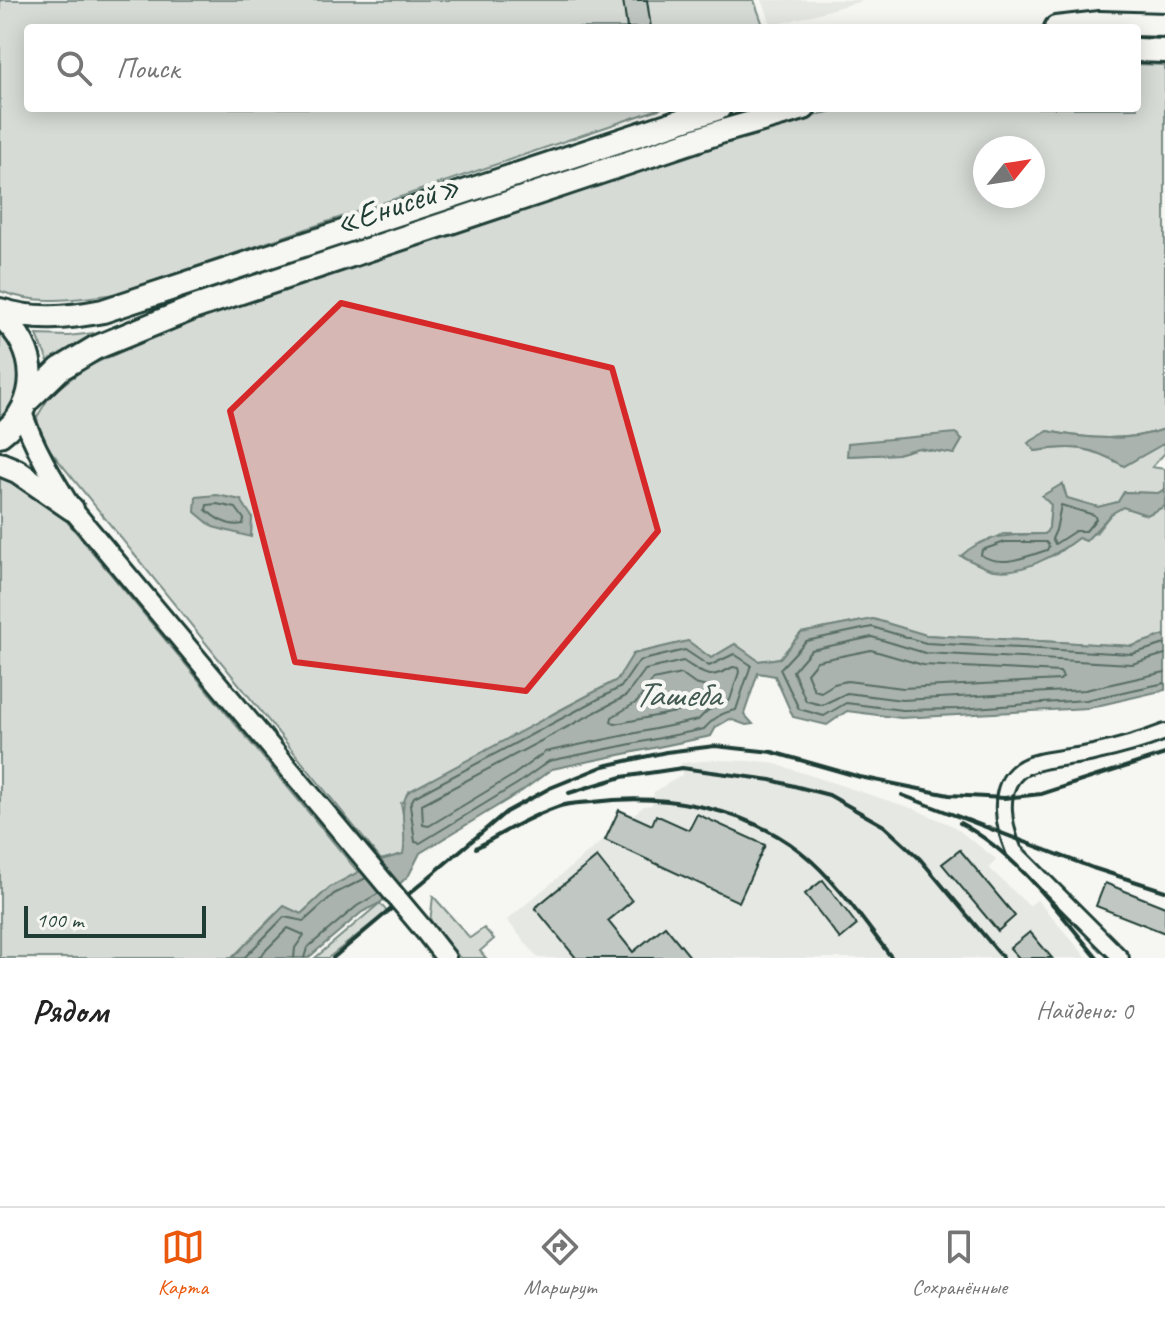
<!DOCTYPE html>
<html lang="ru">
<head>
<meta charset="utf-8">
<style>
  :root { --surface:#fff; --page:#f2f2f2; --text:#222; --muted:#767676; --line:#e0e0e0; --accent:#ea580c }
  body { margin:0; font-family:Caveat,sans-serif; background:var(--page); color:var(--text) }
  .compass { position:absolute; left:973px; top:136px; width:72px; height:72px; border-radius:50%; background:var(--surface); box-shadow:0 4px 20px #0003; rotate:60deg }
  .scale { position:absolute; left:24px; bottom:20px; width:182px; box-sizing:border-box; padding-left:8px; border:4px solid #1f3d34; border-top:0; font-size:22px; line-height:28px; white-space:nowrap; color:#1f3d34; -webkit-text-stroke:6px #f6f6f2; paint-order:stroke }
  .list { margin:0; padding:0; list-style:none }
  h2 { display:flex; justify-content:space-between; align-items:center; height:104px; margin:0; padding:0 32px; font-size:34px }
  h2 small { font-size:26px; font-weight:400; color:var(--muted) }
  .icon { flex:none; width:44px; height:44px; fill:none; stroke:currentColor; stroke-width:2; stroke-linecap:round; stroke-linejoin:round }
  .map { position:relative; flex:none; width:1165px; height:958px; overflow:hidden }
  .search { position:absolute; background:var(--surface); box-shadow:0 4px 20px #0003; left:24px; right:24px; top:24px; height:88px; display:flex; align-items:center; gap:20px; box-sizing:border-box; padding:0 28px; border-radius:8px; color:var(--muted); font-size:30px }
  .sheet { height:248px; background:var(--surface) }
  nav { display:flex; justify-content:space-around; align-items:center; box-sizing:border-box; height:112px; border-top:2px solid var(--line); background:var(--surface); font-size:22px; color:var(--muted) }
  nav a { display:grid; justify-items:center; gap:4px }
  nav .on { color:var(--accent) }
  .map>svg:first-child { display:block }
</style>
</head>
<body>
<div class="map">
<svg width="1165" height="958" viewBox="0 0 1165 958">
  <rect width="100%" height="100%" fill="#f6f6f2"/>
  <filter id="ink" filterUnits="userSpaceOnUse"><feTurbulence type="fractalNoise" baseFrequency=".0125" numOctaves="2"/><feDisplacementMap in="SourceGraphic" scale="16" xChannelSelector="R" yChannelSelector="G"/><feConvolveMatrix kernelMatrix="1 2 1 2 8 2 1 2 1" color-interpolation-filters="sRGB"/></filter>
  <g filter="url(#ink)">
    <path fill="#e6e8e4" d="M762,0H865L772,26Z
      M715,760L769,762L914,809L953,826L996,859L989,868L1029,906L1037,900L1087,958H538L507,920L644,806L652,805L654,792L682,775L681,763Z"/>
    <path fill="#d6dbd6" stroke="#7a8c85" stroke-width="2" fill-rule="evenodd" d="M0,0H754L764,28H28V108H662L115,294C74,299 39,306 0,291Z
      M1137,64L1165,65V429C1128,442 1085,439 1048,431L1035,451C1073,445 1090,446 1124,466L1164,442L1165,453L1152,467L1165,469V489L1158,493L1124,492L1118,502L1098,507L1067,498L1063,484L1051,504L1049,528L1045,534H1003L961,556L993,570L1055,555L1078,538L1096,533L1111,514L1123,507L1147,515L1165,506V635L1132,646L926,635L873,619L801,633L780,658L758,661L735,644L711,658L688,641L634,654L617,680L554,713L401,803L407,837L404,854L381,860L41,439L37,417L51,394L86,367L196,319L727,140L843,108H1137ZM985,148H1033V196H985ZM962,440L954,454L918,448L897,454L847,456Z
      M0,332C31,364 21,391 0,425Z
      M94,333L48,361L37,335L68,336Z
      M0,476L15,480L65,519L359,873L330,887L301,914L283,906L232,958H0Z
      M433,896L470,938L484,928L494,939L480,951L486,958H460L430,923Z
      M380,903L387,912L328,958H315Z"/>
    <path fill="#aab3ae" stroke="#72847d" stroke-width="2" d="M1165,429V443L1124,466C1090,446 1073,445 1035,451L1028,443L1048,431C1085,439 1128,442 1165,429Z
      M956,433L962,440L954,454L918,448L897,454L847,456L848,443Z
      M1062,484L1067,498L1098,507L1118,502L1124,492L1158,493L1165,489V506L1147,515L1123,507L1111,514L1086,541L1078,538C1056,555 1019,577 990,569C980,566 970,560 961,556C985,533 1014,535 1045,534L1049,528L1051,505L1042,496Z
      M217,495L241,500L252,517L251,537L213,527L195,512L196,497Z
      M873,619L926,635L1132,646L1165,635V690L1088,708L901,718L847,711L827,725L793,717L775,676L758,673L744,714L753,724L746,725L730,719L716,727L711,736L552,769L522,791L420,853L409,875L380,903L362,912L308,958H232L284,906L301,914L330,887L381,860L403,854C408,832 397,810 408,792L617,680L633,654L688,641L711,658L735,644L759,661L780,658L801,633Z"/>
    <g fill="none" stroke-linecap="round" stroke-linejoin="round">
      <path stroke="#576c65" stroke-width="2" d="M217,504L236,508L244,519L243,524C230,527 216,519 206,510L207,505Z
        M1061,505L1094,515L1096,519L1086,531H1075L1055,544L1052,539L1056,530Z
        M1005,542H1046L1049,546L1047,550C1025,557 1002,568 981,555L982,550Z
        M1165,644L1132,654L926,643L872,627L806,641L780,669L799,709L824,716L846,703L902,710L959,709L1086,700L1165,683
        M685,650L709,666L734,654L751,665L736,710C722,712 713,719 704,729L549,761L517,784L420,843L415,842L410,805L414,797L621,687L639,661Z
        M871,650L923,665L1060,672L1063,677L1060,680L903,688L847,681L834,684L821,692L814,690L807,673L817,661Z
        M1165,654L1132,664L925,653L872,637L811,650L793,671L806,701L822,705L847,693L902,700L1085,690L1165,672
        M683,661C706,675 707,681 733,667L738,668L739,672L730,700L707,711L698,720L545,752L512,776L429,826L423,825L422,804L626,696L645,670Z
        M681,674L695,684L711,688L712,694L691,709L615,724L611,722L612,717L637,702L653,680Z
        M244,958L284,917L304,921L334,894L366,878
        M258,958L288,928L304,935L295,948L294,958
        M304,958L307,948L357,906L379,893"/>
    </g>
    <path fill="#c1c8c3" stroke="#1f3d34" stroke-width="2" d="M623,0H647L651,28H627Z
      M619,810L652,825L656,815L689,830L697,814L765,845L739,902L605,840Z
      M960,850L1015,916L998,931L942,864Z
      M597,857L632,901L608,921L633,952L665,926L691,958H576L535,908Z
      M823,880L857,925L840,939L805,894Z
      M1105,883L1165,907V933L1096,906Z
      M1030,932L1052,958H1019L1010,948Z"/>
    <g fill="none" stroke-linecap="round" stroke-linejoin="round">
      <g stroke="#1f3d34" stroke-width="20">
        <path id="minor" d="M1121,958L1014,851C1004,828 995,788 1020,770C1036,758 1073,758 1093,753C1117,748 1142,741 1165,732"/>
      </g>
      <g stroke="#1f3d34" stroke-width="24">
        <path id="major" d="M22,412C34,448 52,477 72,509L341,831
          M424,930L446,958"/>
      </g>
      <g stroke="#1f3d34" stroke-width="28">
        <path id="highway" d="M1056,28L1100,23L1165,25
          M1137,50L1165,51
          M0,310C35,321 67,318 103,311L719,108
          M0,316C40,348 42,404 0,435
          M29,399L60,369L95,348L193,308L723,131L804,108
          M0,464L17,471L72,509"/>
      </g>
      <use href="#minor" stroke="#f6f6f2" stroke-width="14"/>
      <use href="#major" stroke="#f6f6f2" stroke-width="18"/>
      <use href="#highway" stroke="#f6f6f2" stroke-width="22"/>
      <path stroke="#1f3d34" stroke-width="4" d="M569,793L622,777L682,768L771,780L829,795L884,826L920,859L1003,958
        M902,795L1093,868L1165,891
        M960,823C1016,853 1057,910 1097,958
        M476,848C502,833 529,817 557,807C568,803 582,803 593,802C663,793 744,807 801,852C837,881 864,922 892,958
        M333,958L506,812L550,788L604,766L666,752L715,746L772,752L860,777L949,795L1004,798L1041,794L1165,754"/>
      <g stroke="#1f3d34" stroke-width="24" stroke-linecap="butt">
        <path id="major-bridge" d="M341,831L424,930"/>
      </g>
      <use href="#major-bridge" stroke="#f6f6f2" stroke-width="18"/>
    </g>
  </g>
  <path fill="#d62828" fill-opacity="0.2" stroke="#d62828" stroke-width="6" stroke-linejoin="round" d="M341,303L612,368L658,531L526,691L295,662L230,411Z"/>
  <g text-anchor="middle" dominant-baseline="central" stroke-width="8" stroke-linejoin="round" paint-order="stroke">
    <g font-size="34" fill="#1f3d34" stroke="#f6f6f2">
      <text transform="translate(397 204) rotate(-18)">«Енисей»</text>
    </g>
    <g font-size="36" font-style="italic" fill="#425a52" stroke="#f6f6f2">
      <text x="677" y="694">Ташеба</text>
    </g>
  </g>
</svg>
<svg class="compass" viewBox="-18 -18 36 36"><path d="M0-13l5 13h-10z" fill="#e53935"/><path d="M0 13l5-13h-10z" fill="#767676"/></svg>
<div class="scale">100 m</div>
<div class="search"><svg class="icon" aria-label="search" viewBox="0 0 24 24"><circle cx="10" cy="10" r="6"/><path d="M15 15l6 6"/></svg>Поиск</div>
</div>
<section class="sheet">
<h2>Рядом<small>Найдено: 0</small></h2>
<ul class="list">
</ul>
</section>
<nav>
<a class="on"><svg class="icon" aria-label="map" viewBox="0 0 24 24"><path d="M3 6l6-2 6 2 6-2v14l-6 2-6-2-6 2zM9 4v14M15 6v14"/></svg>Карта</a>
<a><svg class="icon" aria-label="directions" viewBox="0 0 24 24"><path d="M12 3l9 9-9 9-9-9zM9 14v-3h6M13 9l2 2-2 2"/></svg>Маршрут</a>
<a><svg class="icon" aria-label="saved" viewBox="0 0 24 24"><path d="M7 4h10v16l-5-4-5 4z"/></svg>Сохранённые</a>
</nav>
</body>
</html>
